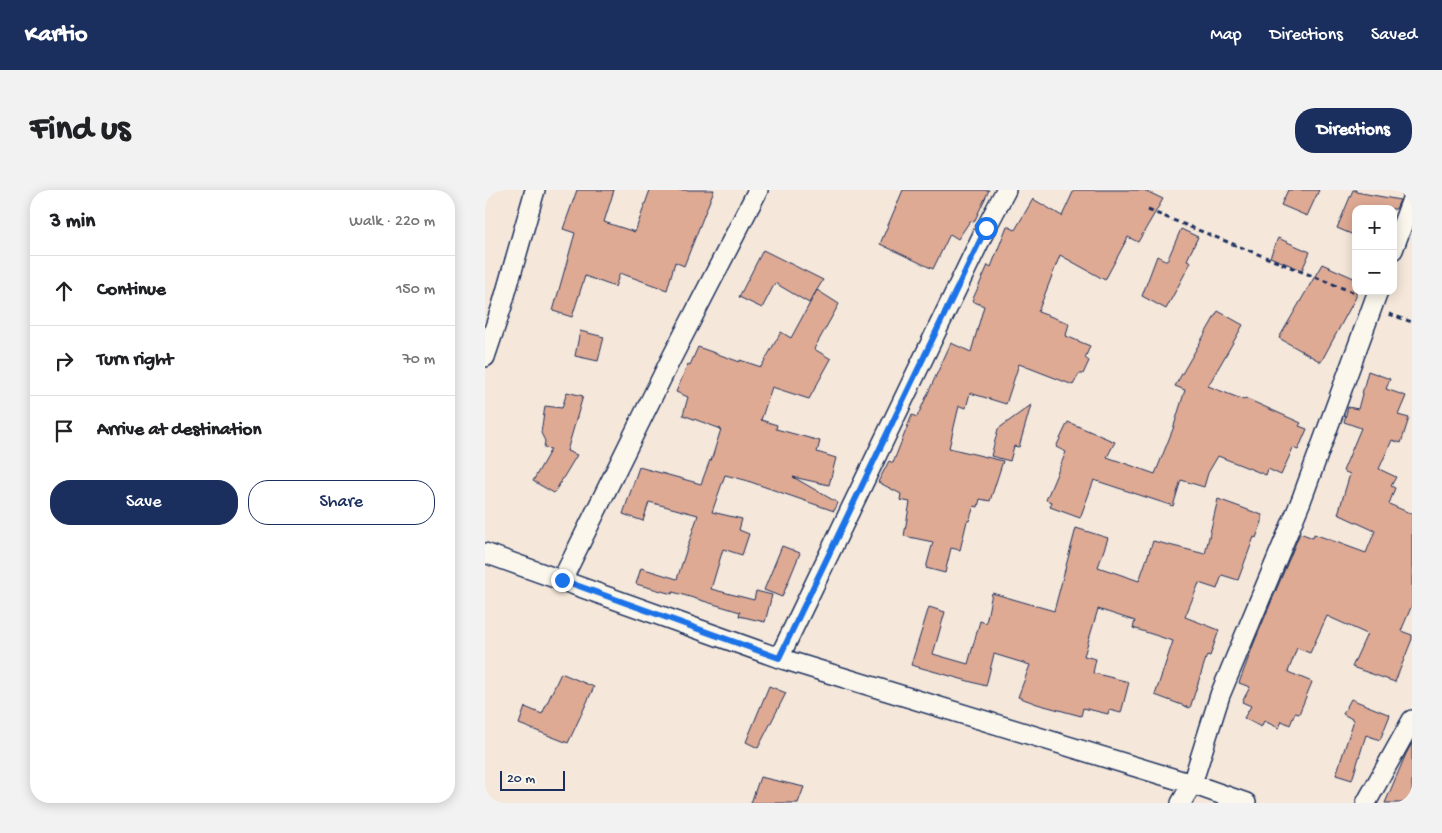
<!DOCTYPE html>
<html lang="en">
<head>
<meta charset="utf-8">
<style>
  :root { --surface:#fff; --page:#f2f2f2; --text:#202124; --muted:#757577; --line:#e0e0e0; --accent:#1b2f5e }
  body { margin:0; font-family:"Gochi Hand",sans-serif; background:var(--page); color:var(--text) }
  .controls { position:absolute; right:15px; top:15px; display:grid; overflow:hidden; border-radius:10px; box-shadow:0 2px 12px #0003 }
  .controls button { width:45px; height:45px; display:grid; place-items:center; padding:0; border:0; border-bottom:1px solid var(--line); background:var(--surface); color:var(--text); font:25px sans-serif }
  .scale { position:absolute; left:15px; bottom:12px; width:65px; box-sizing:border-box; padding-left:5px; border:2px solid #1b2f5e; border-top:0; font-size:14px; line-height:18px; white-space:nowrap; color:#1b2f5e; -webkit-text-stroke:4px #fbf7ec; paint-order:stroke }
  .stop { position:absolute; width:15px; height:15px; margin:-11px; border:4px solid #1a73e8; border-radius:50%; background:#fff }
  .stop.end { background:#1a73e8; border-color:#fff; box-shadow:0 1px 5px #0008 }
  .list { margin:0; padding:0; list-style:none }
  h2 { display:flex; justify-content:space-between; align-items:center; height:65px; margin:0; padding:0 20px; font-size:21px }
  h2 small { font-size:16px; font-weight:400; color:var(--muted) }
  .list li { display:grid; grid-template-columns:32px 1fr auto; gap:15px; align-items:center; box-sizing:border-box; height:70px; padding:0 20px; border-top:1px solid var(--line) }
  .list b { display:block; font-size:19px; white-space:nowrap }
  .list em { font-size:16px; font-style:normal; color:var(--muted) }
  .actions { display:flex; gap:10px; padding:15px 20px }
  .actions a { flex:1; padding:11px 0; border:1px solid var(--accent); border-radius:20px; text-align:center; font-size:18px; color:var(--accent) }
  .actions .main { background:var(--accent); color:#fff }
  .icon { flex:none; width:28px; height:28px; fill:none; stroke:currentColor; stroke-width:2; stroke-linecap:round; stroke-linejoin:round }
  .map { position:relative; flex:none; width:927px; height:613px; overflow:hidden; border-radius:20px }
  header { display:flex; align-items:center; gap:30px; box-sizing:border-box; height:70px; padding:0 25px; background:var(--accent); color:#fff }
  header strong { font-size:24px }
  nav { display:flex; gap:28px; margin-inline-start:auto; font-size:18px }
  .intro { display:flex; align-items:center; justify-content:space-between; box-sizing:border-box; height:120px; padding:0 30px }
  h1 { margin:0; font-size:35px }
  .button { padding:12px 22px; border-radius:20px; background:var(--accent); color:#fff; font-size:18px; font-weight:700 }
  main { display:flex; gap:30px; padding:0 30px }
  aside { flex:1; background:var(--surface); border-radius:20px; box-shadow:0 2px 12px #0003 }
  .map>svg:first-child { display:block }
</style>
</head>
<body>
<header>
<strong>Kartio</strong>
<nav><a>Map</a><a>Directions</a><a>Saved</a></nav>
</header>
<div class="intro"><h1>Find us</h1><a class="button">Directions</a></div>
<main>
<aside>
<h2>3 min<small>Walk · 220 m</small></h2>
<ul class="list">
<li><svg class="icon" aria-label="ahead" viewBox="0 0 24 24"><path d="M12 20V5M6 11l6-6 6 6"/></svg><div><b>Continue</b></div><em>150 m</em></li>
<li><svg class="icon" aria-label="right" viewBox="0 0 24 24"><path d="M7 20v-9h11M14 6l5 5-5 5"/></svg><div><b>Turn right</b></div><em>70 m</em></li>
<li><svg class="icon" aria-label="arrive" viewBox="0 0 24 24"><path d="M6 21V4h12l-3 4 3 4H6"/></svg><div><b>Arrive at destination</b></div></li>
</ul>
<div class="actions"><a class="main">Save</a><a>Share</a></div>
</aside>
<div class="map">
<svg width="927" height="613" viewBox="0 0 927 613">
  <rect width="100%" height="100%" fill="#f5e8da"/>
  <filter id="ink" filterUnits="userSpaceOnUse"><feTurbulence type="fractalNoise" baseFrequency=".02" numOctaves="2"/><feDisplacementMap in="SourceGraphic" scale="10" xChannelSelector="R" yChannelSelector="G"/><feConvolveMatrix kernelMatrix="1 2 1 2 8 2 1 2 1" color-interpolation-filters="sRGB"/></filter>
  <g filter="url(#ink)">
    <path fill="#dfaa94" stroke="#1b2f5e" d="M92,0H129L119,32L150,42L165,0H229L199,76L190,72L182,100L135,83L130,97L100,86L87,127L68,121L90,43L78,39Z
      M418,0H504L489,32L485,31L473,49L465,44L448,79L395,54Z
      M589,0H659L678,9L653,52L643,47L620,90L575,65L553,122L584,133L581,146L605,156L600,168L604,171L598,184H594L588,195L534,174L521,214L485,203L481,218L474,216L464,258L518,271L505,311L495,309L493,317L489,316L484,331H482L475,360L466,358L460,383L441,378L448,352L419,346L425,312L415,310L416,304L393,292L404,271L408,273L427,225L432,227L466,153L486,162L499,116L487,111L503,75L506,77L522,36L530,40L548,9L577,26Z
      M803,0H834L822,26L796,15Z
      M868,0H871V2L915,10L911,19H871V46L852,38Z
      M696,39L713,47L702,70L706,72L681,119L657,106L672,66L682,71Z
      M793,48L825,62L817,80L785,67Z
      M278,60L338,90L324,113L290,93L277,118L254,107Z
      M837,74L871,89V107L836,172L794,148Z
      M332,100L354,114L329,159L346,169L324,209L287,197L276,230L292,235L291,239L335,251L332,262L351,268L344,295L308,287L353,313L349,321L260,290L240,285L227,322L257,329L254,340L264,344L257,365L238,359L226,399L269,410L271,401L287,405L280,432L254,426L255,422L205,407L188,402L187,404L151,394L156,378L192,389L213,325L164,312L158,331L138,324L154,277L216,294L225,270L226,271L236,239L198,225L203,207L191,202L203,174L205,175L213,157L255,172V170L276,177L296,142L306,148Z
      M733,121L758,135L723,196L759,210L760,208L816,233L814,236L822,239L813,260L808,258L796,285L783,279L781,285L733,266L723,283L719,297L696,290L688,316L609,290L595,328L565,317L567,312L561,310L581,262L571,257L583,232L630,252L622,267L670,284L688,239L700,200L690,196Z
      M95,141L119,147L113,171L90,166Z
      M883,181L905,189L901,199L921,206L913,225L924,228L916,253L907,250L894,279L911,287L906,296L910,298L904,314L927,324V415L916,441L927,445V449L910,492L867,477L882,444L842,426L825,463L812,458L803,482L827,492L814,524L810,523L805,535L797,531L794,538L779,531L776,537L759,528L766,516L757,512L765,497L754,493L769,453L815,343L828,348L829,344L881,363L890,341L853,324L865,284L858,281L876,238L859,232L863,217L873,219Z
      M82,202L98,206L82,261L92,265L69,303L48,291L66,259L59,258L60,251L56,243L60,216L77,218Z
      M546,215L534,257L529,256L525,271L506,266L513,239Z
      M733,309L777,325V332L771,348L769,347L753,390L737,385L732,399L714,393L700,427L734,440L725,466L722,465L705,518L670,505L688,451L648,438L650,431L613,419L599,466L611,469L608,483L644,492L636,523L624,520L623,524L598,518L596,526L552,514L533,507L545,475L509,464L501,496L426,475L444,417L460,422L448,464L483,474L495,431L501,433L507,403L569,421L591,338L623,348L613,377L654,391L668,351L720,364Z
      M297,356L315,363L297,407L279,400Z
      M76,483L109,497L83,553L34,534L40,517L57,524Z
      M284,496L301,503L273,558L261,552Z
      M866,509L905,525L895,550L881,545L867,590L851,585L869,530L858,524Z
      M927,553V613H900L921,564Z
      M275,587L319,597L313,613H266Z"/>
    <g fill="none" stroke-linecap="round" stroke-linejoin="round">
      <g stroke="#1b2f5e" stroke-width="22">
        <path id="street" d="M908,60L927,9
          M0,167L17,116L50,0
          M0,363L294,468L707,594L761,613
          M77,390L185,171L273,0
          M294,468L501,38L521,0
          M696,613L707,594L735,505L816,311L893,101
          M881,613L927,530"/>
      </g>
      <path stroke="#1b2f5e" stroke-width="3" stroke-dasharray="5 4" stroke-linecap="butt" d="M663,20L870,103
        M904,124L927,132"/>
      <use href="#street" stroke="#fbf7ec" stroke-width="19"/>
    </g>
  </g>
  <g fill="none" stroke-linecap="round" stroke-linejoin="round" filter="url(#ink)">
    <path stroke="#1a73e8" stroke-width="6" d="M77,390L294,468L501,38"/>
  </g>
</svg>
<div class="controls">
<button>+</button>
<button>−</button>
</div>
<div class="scale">20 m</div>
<div class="stop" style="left:501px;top:38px"></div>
<div class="stop end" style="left:77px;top:390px"></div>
</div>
</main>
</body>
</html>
